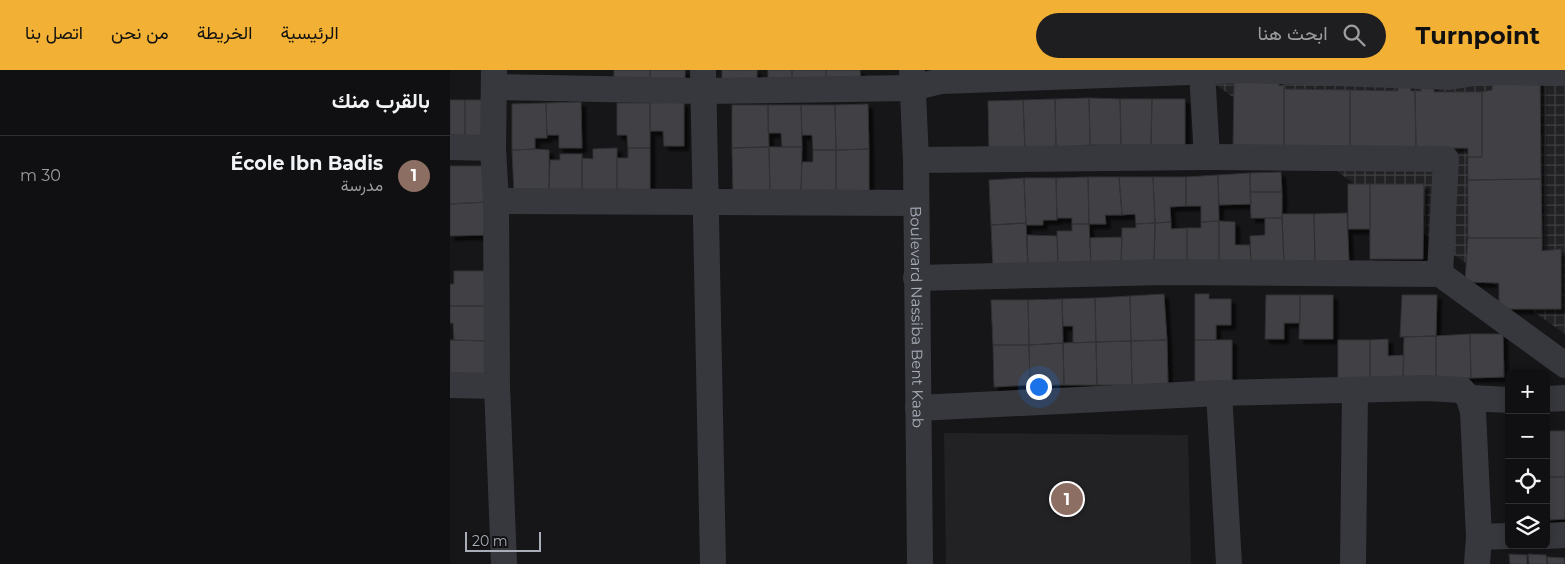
<!DOCTYPE html>
<html lang="ar">
<head>
<meta charset="utf-8">
<style>
  :root { --surface:#101012; --page:#1e1e20; --text:#f1f3f6; --muted:#9c9d9f; --line:#303032; --accent:#f2b134 }
  body { margin:0; font-family:Montserrat,Vazirmatn,sans-serif; background:var(--page); color:var(--text); direction:rtl }
  .controls { position:absolute; right:15px; bottom:15px; display:grid; overflow:hidden; border-radius:8px; box-shadow:0 2px 8px #0003 }
  .controls button { width:45px; height:45px; display:grid; place-items:center; padding:0; border:0; border-bottom:1px solid var(--line); background:var(--surface); color:var(--text); font:25px sans-serif }
  .scale { position:absolute; left:15px; bottom:12px; width:76px; box-sizing:border-box; padding-left:5px; border:2px solid #a8adb8; border-top:0; font-size:14px; line-height:18px; white-space:nowrap; color:#a8adb8; -webkit-text-stroke:4px #111113; paint-order:stroke }
  .you { position:absolute; left:588px; top:316px; width:18px; height:18px; margin:-12px; border:4px solid #fff; border-radius:50%; background:#1a73e8; box-shadow:0 0 0 8px #1a73e833 }
  .badge { display:grid; place-items:center; width:32px; height:32px; border-radius:50%; background:var(--accent); color:#fff; font-size:16px; font-weight:700 }
  .pin { position:absolute; translate:-50% -50%; border:2px solid #fff; box-shadow:0 1px 5px #0006 }
  .list { margin:0; padding:0; list-style:none }
  h2 { display:flex; justify-content:space-between; align-items:center; height:65px; margin:0; padding:0 20px; font-size:21px }
  h2 small { font-size:16px; font-weight:400; color:var(--muted) }
  .list li { display:grid; grid-template-columns:32px 1fr auto; gap:15px; align-items:center; box-sizing:border-box; height:80px; padding:0 20px; border-top:1px solid var(--line) }
  .list b { display:block; font-size:19px; white-space:nowrap }
  .list p { margin:0; font-size:16px; white-space:nowrap; color:var(--muted) }
  .list em { font-size:16px; font-style:normal; color:var(--muted) }
  .icon { flex:none; width:28px; height:28px; fill:none; stroke:currentColor; stroke-width:2; stroke-linecap:round; stroke-linejoin:round }
  .map { position:relative; flex:none; width:1115px; height:494px; overflow:hidden; direction:ltr }
  header { display:flex; align-items:center; gap:30px; box-sizing:border-box; height:70px; padding:0 25px; background:var(--accent); color:#111 }
  header strong { font-size:24px }
  nav { display:flex; gap:28px; margin-inline-start:auto; font-size:18px }
  .search { width:350px; height:45px; background:var(--page); display:flex; align-items:center; gap:12px; box-sizing:border-box; padding:0 18px; border-radius:28px; color:var(--muted); font-size:19px }
  main { display:flex }
  aside { flex:1; background:var(--surface) }
  .map>svg:first-child { display:block }
</style>
</head>
<body>
<header>
<strong>Turnpoint</strong>
<div class="search"><svg class="icon" aria-label="search" viewBox="0 0 24 24"><circle cx="10" cy="10" r="6"/><path d="M15 15l6 6"/></svg>ابحث هنا</div>
<nav><a>الرئيسية</a><a>الخريطة</a><a>من نحن</a><a>اتصل بنا</a></nav>
</header>
<main>
<div class="map">
<svg width="1115" height="494" viewBox="0 0 1115 494">
  <defs>
    <pattern id="industrial-grid" width="8" height="8" patternUnits="userSpaceOnUse" patternTransform="scale(1.25)"><rect width="8" height="8" fill="#222225"/><path d="M0 4h8M4 0v8" fill="none" stroke="#3f3f43"/></pattern>
    <filter id="shadow"><feDropShadow dx="4.5" dy="4.5" stdDeviation="1" flood-color="#0009"/></filter>
  </defs>
  <rect width="100%" height="100%" fill="#161618"/>
  <path fill="#222225" d="M494,363L738,365L741,494H496Z"/>
  <path fill="url(#industrial-grid)" d="M745,0H1115V264Z"/>
  <path fill="#404145" stroke="#303034" filter="url(#shadow)" d="M164,0H200V13L164,12Z
    M200,0H235V13H200Z
    M272,0H307V16L272,15Z
    M318,0H342V13H318Z
    M342,0H376V13H342Z
    M376,0H410L411,12L376,13Z
    M1090,6L1091,109L1018,110V87H1032V22L1042,20L1044,7Z
    M829,7V16L834,15V76L783,77L784,13Z
    M971,13H983L984,22H1032V87H1018V78H966L965,21H971Z
    M948,14H960L961,21H965L966,78L900,77V20L948,21Z
    M834,19L900,20V77L834,76Z
    M639,28L640,75L606,77L605,29Z
    M639,28L670,29L671,75H640Z
    M605,29L606,77L575,78L573,30Z
    M670,29H702L701,75H671Z
    M702,29H735V75H701Z
    M0,30H15V68H0Z
    M15,30H37V68H15Z
    M573,30L575,78L539,80L538,31Z
    M131,32L132,78H109V65H97L96,33Z
    M234,32V76H214L213,61H200V33Z
    M96,33L97,68H85V79L62,80V34Z
    M167,33H200V78H178L177,65H167Z
    M418,34L419,79L386,80L385,35Z
    M282,35H318L319,77L282,78Z
    M318,35H351L352,77H332L331,63H318Z
    M351,35H385L386,80H363L362,65H352Z
    M319,77L320,125L283,126L282,78Z
    M319,77H352L351,121L320,125Z
    M167,78V124L132,123V88L143,89V79Z
    M178,78H200V124H167V88H178Z
    M85,79L99,80V123H64L62,80Z
    M419,79V122H386V80Z
    M363,80H386V122L351,121L352,92H363Z
    M110,84H132V123H99L100,90H110Z
    M0,96H36V132L0,134Z
    M831,102L832,122H800V103Z
    M800,103L801,134L769,135L768,105Z
    M768,105L769,151L751,152V136H736V107Z
    M638,107L639,154H622V148H607L606,108Z
    M638,107H669L672,145H655L656,154H639Z
    M669,107H703L705,153L686,154L685,144L672,145Z
    M703,107H736V136L720,137L721,152L705,153Z
    M574,108L576,153L541,155L539,110Z
    M574,108H606L607,150H593V155H576Z
    M1091,109L1092,168H1018V110Z
    M898,114H920V159H898Z
    M920,114H974L973,189H920Z
    M800,122H832V148H801Z
    M36,132L37,165L0,166V134Z
    M897,143L899,191L865,192L864,144Z
    M832,144H864L865,192L834,193Z
    M815,148H832L834,193L801,194L800,166L815,165Z
    M769,151L785,152V175H800L801,194H769Z
    M769,151V194L737,195V158H751V152Z
    M721,152V159L737,158V195H704L705,153Z
    M576,153L578,198L543,199L541,155Z
    M705,153L704,195L671,196L672,158H686V154Z
    M622,154H639L641,196L608,198L607,161H622Z
    M577,165L607,166L608,198H578Z
    M672,167L671,196H641L640,168Z
    M1018,168H1092V181L1111,179V239H1049V213L1015,212Z
    M4,201H39V236H0V214H4Z
    M714,224L717,270L681,271L680,226Z
    M745,224H759V229H781V255H766V270H745Z
    M816,225H850V253H834V269H815Z
    M850,225H883V269H849Z
    M952,225H987L986,266L950,267Z
    M680,226L681,271L646,272L645,228Z
    M645,228L646,272L623,273V256H613L612,229Z
    M612,229L613,273L579,275L578,230Z
    M541,230H578L579,275H543Z
    M0,236H39L38,271L4,270L3,253H0Z
    M1020,264H1053L1054,307L1021,308Z
    M1020,264L1021,308L986,309V266Z
    M986,266V309L953,308L954,267Z
    M938,269V286L954,285L953,308L920,314V270Z
    M0,270L38,271L39,303L0,307Z
    M717,270L718,314L682,315L681,271Z
    M745,270H782V313L745,314Z
    M888,270H920V310H888Z
    M681,271L682,315H647L646,272Z
    M646,272L647,315H614L613,273Z
    M613,273L614,315H580L579,275Z
    M543,275H579L580,315L544,317Z
    M1096,361H1099V393H1096Z
    M1099,361H1115V407H1099Z
    M1099,407H1115V449L1099,450Z
    M1096,413H1099V450H1096Z
    M1059,484L1077,485V494H1060Z
    M1078,484L1096,485L1097,494H1079Z
    M1097,487L1114,488L1115,494H1098Z"/>
  <g fill="none" stroke-linecap="round" stroke-linejoin="round">
    <g stroke="#37383d" stroke-width="26">
      <path d="M44,0L43,78L46,131L47,316L54,494"/>
      <path d="M253,0L263,494"/>
      <path id="s1" d="M462,1L466,90L470,494"/>
      <path d="M752,2L757,87"/>
      <path d="M44,17L254,21L463,18L491,11L795,0L999,7L1030,2L1112,3"/>
      <path d="M0,77L43,78"/>
      <path d="M466,90L757,87L996,89L990,204"/>
      <path d="M46,131L466,133"/>
      <path d="M466,208L716,202L990,204L1115,295"/>
      <path d="M0,315L47,316"/>
      <path d="M769,323L779,494"/>
      <path d="M1019,328L1059,330"/>
      <path d="M1096,329L1115,328"/>
      <path d="M468,338L769,323L977,318L1012,320L1019,328L1023,342L1029,467L1027,494"/>
      <path d="M1096,466L1115,465"/>
      <path d="M1029,467L1059,466"/>
      <path d="M903,494L905,320"/>
    </g>
  </g>
  <g text-anchor="middle" dominant-baseline="central" stroke-width="5" stroke-linejoin="round" paint-order="stroke">
    <g font-size="15" fill="#a8adb8" stroke="#111113">
      <text stroke="none"><textPath href="#s1" startOffset="246">Boulevard Nassiba Bent Kaab</textPath></text>
    </g>
  </g>
</svg>
<div class="controls">
<button>+</button>
<button>−</button>
<button><svg class="icon" aria-label="locate" viewBox="0 0 24 24"><circle cx="12" cy="12" r="6"/><path d="M12 2v4M12 18v4M2 12h4M18 12h4"/></svg></button>
<button><svg class="icon" aria-label="layers" viewBox="0 0 24 24"><path d="M12 4l9 5-9 5-9-5zM3 14l9 5 9-5"/></svg></button>
</div>
<div class="scale">20 m</div>
<div class="you"></div>
<div class="pin badge" style="left:617px;top:429px;background:#8d6e63">1</div>
</div>
<aside>
<h2>بالقرب منك<small></small></h2>
<ul class="list">
<li><span class="badge" style="background:#8d6e63">1</span><div><b>École Ibn Badis</b><p>مدرسة</p></div><em>30 m</em></li>
</ul>
</aside>
</main>
</body>
</html>
